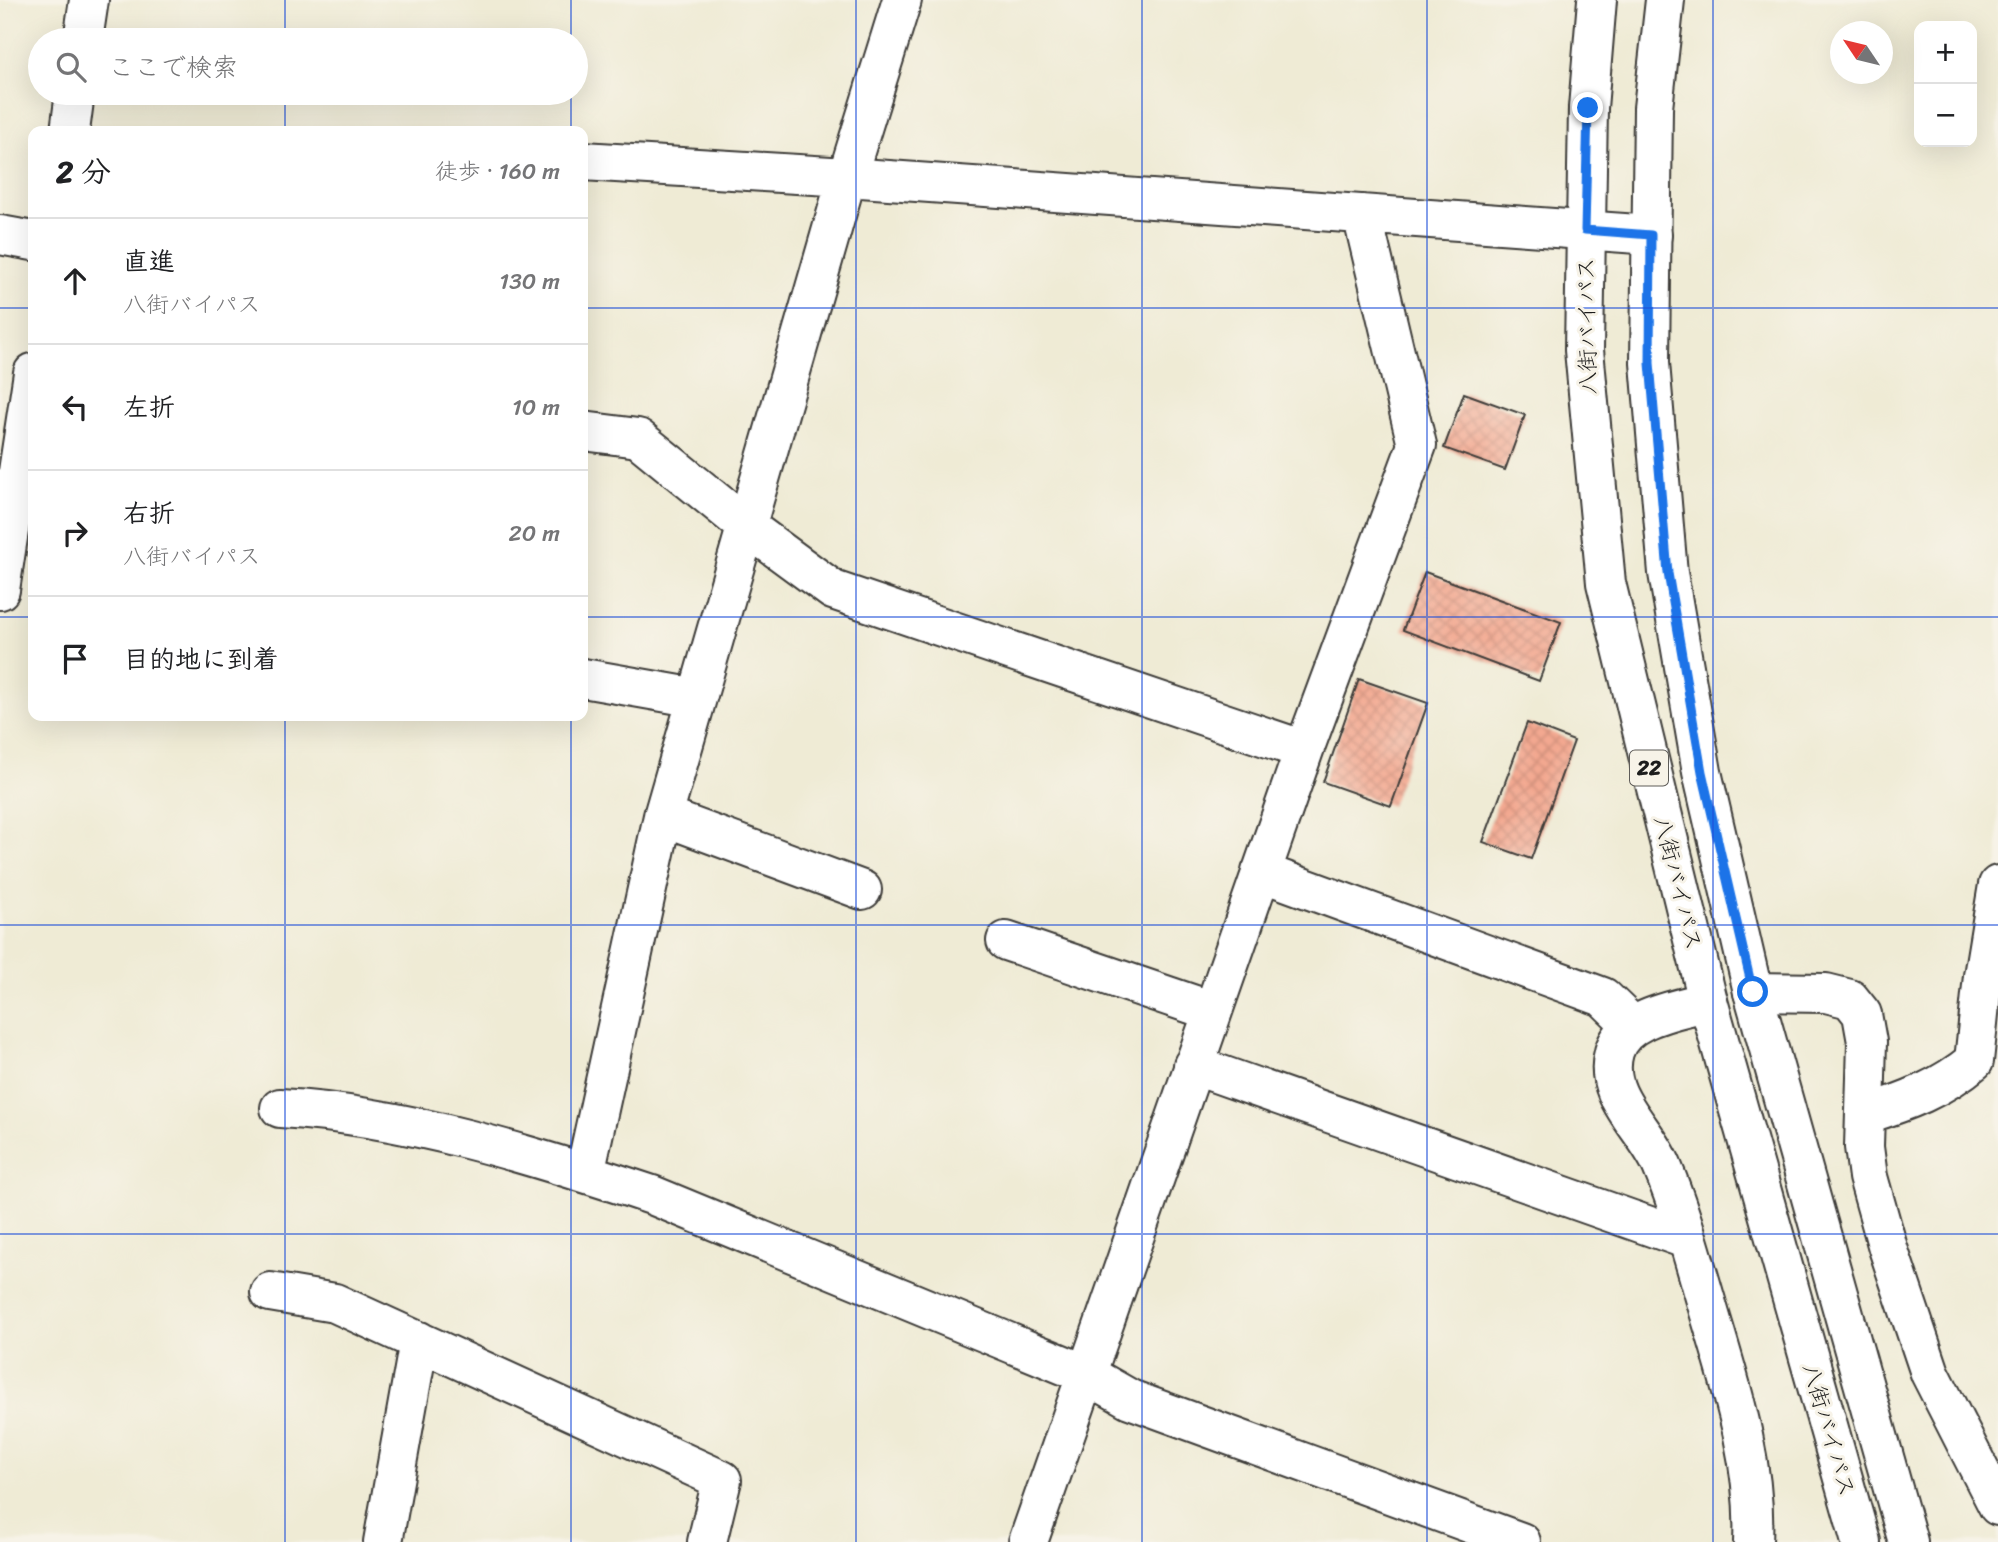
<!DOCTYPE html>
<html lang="ja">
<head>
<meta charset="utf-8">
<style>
  :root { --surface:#fff; --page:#f2f2f2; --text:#202124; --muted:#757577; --line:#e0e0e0 }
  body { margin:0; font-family:Sriracha,"Klee One",sans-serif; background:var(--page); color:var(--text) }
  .controls { position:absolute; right:21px; top:21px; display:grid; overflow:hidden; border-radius:14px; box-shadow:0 7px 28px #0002 }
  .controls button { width:63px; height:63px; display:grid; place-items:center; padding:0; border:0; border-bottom:2px solid var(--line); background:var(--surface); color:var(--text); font:35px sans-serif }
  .compass { position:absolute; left:1830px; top:21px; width:63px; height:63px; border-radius:50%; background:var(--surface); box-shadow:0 7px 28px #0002; rotate:305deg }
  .stop { position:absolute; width:21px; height:21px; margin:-16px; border:5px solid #1a73e8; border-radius:50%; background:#fff }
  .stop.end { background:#1a73e8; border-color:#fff; box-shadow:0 2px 7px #0008 }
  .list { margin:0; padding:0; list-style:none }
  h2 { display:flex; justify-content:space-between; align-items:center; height:91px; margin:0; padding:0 28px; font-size:30px }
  h2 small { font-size:23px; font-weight:400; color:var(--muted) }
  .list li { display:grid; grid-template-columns:46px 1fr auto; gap:21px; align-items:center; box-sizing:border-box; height:126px; padding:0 28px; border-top:2px solid var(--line) }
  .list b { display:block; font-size:26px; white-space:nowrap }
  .list p { margin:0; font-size:23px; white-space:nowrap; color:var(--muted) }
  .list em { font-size:23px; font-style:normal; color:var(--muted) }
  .icon { flex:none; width:38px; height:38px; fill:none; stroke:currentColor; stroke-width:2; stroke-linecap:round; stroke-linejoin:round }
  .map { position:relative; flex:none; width:1998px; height:1542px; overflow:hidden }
  .search { position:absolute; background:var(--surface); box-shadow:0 7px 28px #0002; left:28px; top:28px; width:560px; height:77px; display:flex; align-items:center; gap:18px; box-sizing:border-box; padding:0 24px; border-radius:38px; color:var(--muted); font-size:26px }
  .panel { position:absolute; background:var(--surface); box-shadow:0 7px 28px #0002; left:28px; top:126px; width:560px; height:595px; border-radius:14px }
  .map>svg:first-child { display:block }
</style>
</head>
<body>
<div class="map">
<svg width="1998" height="1542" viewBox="0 0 1998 1542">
  <defs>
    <pattern id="building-cross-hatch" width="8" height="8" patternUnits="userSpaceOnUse" patternTransform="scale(1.75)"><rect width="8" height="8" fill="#f3a890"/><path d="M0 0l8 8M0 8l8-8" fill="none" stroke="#d0907c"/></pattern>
  </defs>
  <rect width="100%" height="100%" fill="#f7f3e8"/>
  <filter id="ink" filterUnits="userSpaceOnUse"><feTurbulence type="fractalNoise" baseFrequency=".0143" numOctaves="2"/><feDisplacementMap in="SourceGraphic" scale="14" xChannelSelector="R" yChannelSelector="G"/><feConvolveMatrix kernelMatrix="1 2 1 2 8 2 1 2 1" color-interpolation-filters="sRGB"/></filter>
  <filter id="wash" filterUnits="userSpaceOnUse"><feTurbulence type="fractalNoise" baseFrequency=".00686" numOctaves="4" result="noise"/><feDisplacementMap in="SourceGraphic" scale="28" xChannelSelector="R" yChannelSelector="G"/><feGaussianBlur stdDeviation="1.57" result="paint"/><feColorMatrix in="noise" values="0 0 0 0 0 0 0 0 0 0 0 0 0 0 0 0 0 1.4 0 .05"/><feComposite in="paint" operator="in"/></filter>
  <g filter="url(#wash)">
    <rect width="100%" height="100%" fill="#efebd5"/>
    <g id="blocks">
      <path fill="url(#building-cross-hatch)" d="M1464,393L1525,415L1505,470L1444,448Z
        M1425,572L1561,622L1539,681L1403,630Z
        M1359,679L1428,703L1391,806L1323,782Z
        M1527,723L1574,741L1531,859L1483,842Z"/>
    </g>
  </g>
  <g filter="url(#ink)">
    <use href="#blocks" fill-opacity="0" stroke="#3c3b38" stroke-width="2"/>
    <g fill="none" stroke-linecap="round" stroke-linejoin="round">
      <g stroke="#3c3b38" stroke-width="42">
        <path id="minor" d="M583,161L847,177L1652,235
          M0,235L33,241
          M583,431L638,438L746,526L833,590L1304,750
          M583,678L697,698
          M663,816L862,890
          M1261,872L1603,997L1633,1026
          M1006,941L1212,1011
          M1753,992L1826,993L1850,999L1862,1014L1867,1042L1864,1147L1868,1177L1888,1248L1930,1373L1998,1506
          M1708,1001C1678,1010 1624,1016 1614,1052C1601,1096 1647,1129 1662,1166C1681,1211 1694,1261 1708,1308C1730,1383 1757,1462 1753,1542
          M1193,1065L1686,1239
          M280,1108C404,1115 535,1156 652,1195L1088,1375L1130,1399L1521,1542
          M1866,1114C1906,1102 1942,1088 1974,1061L1983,976L1998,885
          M585,1173L663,816L847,177L902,0
          M270,1292L335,1303L722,1480L707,1542
          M383,1542L419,1341
          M1028,1542L1304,750L1417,445L1362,214"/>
      </g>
      <g stroke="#3c3b38" stroke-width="42">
        <path id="major" d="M1597,0L1588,108L1584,350L1606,583L1708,1001L1861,1542
          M1665,0L1653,108L1650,363L1668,573L1702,772L1753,992L1908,1542
          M83,40L89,0
          M70,131L75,93
          M0,590L33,373"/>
      </g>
      <use href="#minor" stroke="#fff" stroke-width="38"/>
      <use href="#major" stroke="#fff" stroke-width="38"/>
    </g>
  </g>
  <g fill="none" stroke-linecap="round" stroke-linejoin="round" filter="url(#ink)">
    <path stroke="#1a73e8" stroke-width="9" d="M1588,108L1585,230L1651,235L1650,363L1668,573L1702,772L1753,992"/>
  </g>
  <path fill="none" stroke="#1d4ed8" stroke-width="2" stroke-opacity="0.55" d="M285,0V40M571,0V40M856,0V1542M1142,0V1542M1427,0V1542M1713,0V1542M285,93V131M571,93V131M0,308H33M583,308H1998M0,617H33M583,617H1998M285,716V1542M571,716V1542M0,925H1998M0,1234H1998"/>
  <g text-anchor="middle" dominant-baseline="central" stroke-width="6" stroke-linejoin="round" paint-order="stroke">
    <rect fill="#f7f3e8" stroke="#5e5c59" stroke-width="2" x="1630" y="750.5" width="38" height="35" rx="5"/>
    <g font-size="21" font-weight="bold" fill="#1c1c1c">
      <text x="1649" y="768">22</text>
    </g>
    <g font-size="23" fill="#1c1c1c" stroke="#f7f3e8">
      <text transform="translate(1587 326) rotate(-91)">八街バイパス</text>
      <text transform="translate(1678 883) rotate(76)">八街バイパス</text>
      <text transform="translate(1829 1430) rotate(74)">八街バイパス</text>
    </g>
  </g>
</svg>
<div class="controls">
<button>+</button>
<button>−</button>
</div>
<svg class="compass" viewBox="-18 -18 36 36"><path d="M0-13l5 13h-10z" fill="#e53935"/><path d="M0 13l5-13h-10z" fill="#757577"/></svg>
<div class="stop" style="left:1753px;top:992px"></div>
<div class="stop end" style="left:1588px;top:108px"></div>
<div class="search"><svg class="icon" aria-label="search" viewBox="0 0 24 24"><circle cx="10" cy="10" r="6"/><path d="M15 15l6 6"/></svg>ここで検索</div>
<section class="panel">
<h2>2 分<small>徒歩 · 160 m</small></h2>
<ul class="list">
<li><svg class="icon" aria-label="ahead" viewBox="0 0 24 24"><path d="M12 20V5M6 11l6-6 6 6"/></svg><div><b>直進</b><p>八街バイパス</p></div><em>130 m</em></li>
<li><svg class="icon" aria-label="left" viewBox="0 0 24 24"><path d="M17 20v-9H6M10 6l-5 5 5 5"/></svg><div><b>左折</b></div><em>10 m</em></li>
<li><svg class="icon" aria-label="right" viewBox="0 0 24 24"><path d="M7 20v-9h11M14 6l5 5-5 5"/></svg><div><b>右折</b><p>八街バイパス</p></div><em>20 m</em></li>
<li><svg class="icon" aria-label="arrive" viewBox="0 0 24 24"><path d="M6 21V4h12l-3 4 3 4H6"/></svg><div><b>目的地に到着</b></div></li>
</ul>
</section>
</div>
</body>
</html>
